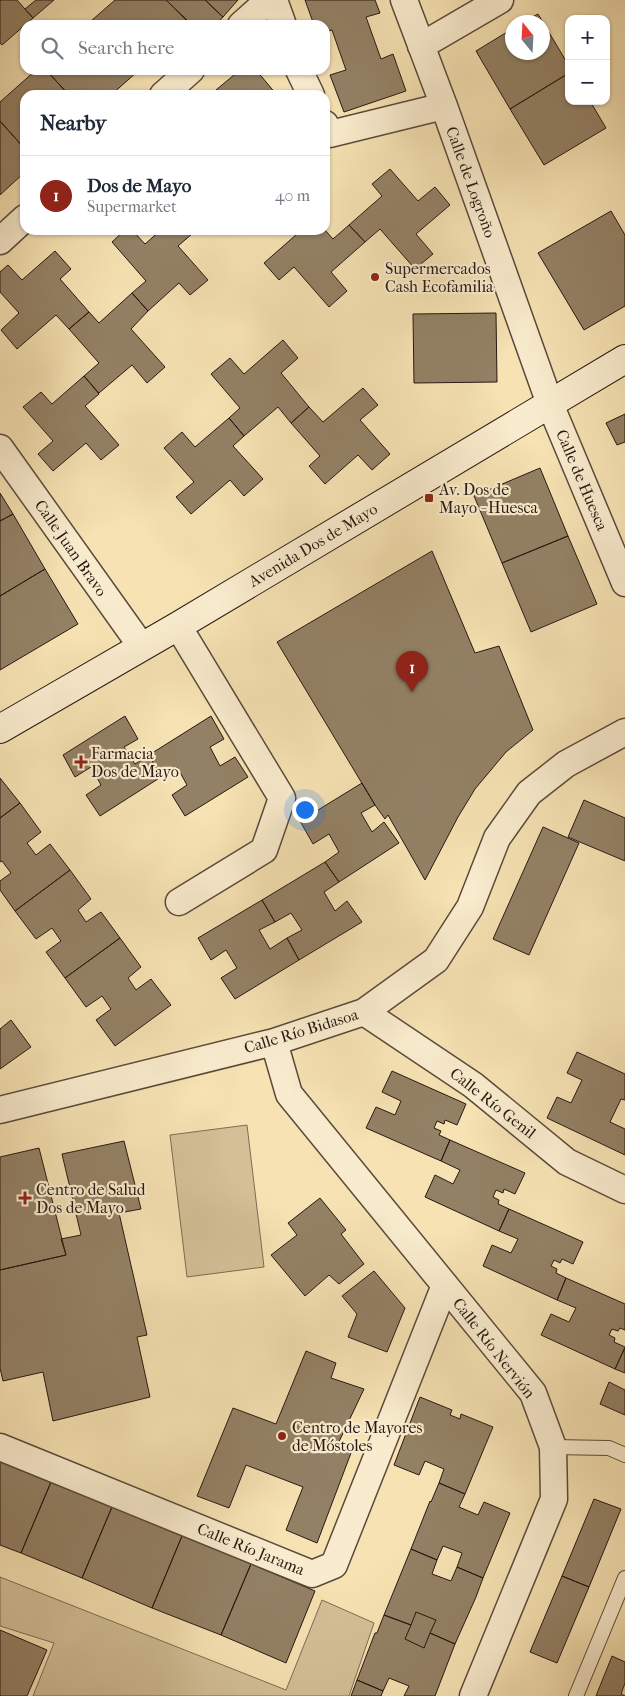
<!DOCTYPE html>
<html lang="en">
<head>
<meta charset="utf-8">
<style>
  :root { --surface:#fff; --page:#f6f6f7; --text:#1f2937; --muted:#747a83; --line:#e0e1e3; --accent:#8f2418 }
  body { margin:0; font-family:"IM FELL French Canon",serif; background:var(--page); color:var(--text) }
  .controls { position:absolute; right:15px; top:15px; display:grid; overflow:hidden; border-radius:10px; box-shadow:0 1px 4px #0004 }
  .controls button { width:45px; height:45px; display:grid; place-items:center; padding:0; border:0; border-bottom:1px solid var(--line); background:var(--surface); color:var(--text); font:25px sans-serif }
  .compass { position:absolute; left:505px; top:15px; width:45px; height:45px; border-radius:50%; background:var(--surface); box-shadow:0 1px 4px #0004; rotate:342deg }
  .you { position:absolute; left:304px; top:809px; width:18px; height:18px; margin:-12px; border:4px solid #fff; border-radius:50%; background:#1a73e8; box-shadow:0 0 0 8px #1a73e833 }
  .badge { display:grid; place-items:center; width:32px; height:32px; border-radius:50%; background:var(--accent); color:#fff; font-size:16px; font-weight:700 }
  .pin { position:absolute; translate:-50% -41px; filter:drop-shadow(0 1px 2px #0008) }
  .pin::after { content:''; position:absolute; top:26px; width:18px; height:15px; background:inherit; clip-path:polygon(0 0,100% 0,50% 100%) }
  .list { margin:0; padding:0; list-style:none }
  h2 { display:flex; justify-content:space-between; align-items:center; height:65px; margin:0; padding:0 20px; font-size:21px }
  h2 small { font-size:16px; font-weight:400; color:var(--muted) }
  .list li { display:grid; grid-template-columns:32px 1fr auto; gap:15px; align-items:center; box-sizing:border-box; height:80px; padding:0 20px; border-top:1px solid var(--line) }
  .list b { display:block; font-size:19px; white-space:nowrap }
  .list p { margin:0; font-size:16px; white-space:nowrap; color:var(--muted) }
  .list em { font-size:16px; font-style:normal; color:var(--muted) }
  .icon { flex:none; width:28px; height:28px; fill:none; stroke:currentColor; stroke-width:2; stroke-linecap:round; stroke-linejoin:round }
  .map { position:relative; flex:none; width:625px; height:1696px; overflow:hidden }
  .search { position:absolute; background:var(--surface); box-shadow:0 1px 4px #0004; left:20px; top:20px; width:310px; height:55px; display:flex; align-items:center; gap:12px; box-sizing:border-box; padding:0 18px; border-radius:15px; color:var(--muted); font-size:19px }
  .panel { position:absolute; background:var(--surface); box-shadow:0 1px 4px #0004; left:20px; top:90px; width:310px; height:145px; border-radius:15px }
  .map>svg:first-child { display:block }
</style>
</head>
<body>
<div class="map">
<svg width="625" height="1696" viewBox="0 0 625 1696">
  <rect width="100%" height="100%" fill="#f6e2b3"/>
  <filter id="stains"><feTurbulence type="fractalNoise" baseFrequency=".004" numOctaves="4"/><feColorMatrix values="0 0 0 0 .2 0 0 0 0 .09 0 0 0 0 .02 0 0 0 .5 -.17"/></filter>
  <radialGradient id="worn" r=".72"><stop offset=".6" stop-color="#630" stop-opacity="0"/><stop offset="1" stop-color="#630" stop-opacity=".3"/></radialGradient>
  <path fill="#d3c097" stroke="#7d6c54" d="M247,1125L264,1267L187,1277L170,1135Z
    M0,1577L286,1690L322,1600L374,1623L349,1696H33L54,1643L0,1626Z"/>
  <path fill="#938165" stroke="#271811" d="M0,0H17L33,18L2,45L0,43Z
    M36,0H54L33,18L25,9Z
    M115,0H166L191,24L95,25L91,21Z
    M166,0H205L223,17L216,25H191Z
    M205,0H238L223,17Z
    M305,0H375L380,13L366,17L381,59L393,54L406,91L344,112L330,75L346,70L332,30L325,32V25H314Z
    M538,14L569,66V73L510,109L476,51L512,29V52H542V22H523Z
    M36,70H46L69,95H25V149L0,121V102Z
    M46,70H136L137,72L111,95H69Z
    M240,70H256L277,95H210Z
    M569,73V101H590L606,128L544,165L510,109Z
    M0,121L25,149V172L0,195Z
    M390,169L418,201L435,187L450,205L416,234L433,254L415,269L380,229L365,242L349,225L382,196L372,184Z
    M611,211L625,235V306L584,330L538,253Z
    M349,225L365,242L331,272L347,291L329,307L294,267L279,280L264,263L297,234L293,230H325L333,239Z
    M125,230H132L145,244L161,230H190L193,233L178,246L208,280L190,295L179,283L148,311L132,293L146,281L112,242Z
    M55,251L71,269L60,279L89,312L69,329L56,315L17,349L1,330L19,313L0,292V272L8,265L22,280Z
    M132,293L148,311L131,329L165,367L147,383L132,365L99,393L84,376L99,363L69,329L89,312L99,323Z
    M496,313L497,382L414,383L413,314Z
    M283,340L298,358L281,373L309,407L291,423L278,407L244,436L229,418L240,408L211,374L230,358L244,374Z
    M84,376L99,394L85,406L119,445L101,460L86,443L53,471L38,454L53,441L23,407L41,392L52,404Z
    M363,388L378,405L360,420L390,454L372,470L358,455L325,484L309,466L320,456L291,423L309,407L323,422Z
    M625,414V442L617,445L606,423Z
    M229,418L244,436L233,446L263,479L244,496L230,480L191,514L176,497L194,482L164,448L182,432L195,447Z
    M540,468L568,536L502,563L474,496Z
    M0,493L13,514L0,521Z
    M13,514L45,569L0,596V521Z
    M568,536L597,604L531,632L502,563Z
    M432,551L475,653L499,646L533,730L506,752L475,789L458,817L425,880L388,815L385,819L375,805L277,642Z
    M45,569L78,624L0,670V596Z
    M125,716L138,739L124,747L135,764L149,755L161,777L100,816L86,795L101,785L91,767L75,777L63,755Z
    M211,716L224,739L210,747L220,766L235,757L248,777L185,816L172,795L187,785L177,767L161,777L149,755Z
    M0,778L20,803L0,818Z
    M362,783L375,805L361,813L372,832L384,822L399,843L339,882L325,862L339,852L329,834L313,844L300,821Z
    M584,800L625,818V861L568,837Z
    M20,803L41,832L27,843L36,855L50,844L70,870L15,911L0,890V881L11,873L2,861L0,862V818Z
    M543,827L579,843L529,955L493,939Z
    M325,862L339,882L324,892L335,911L347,901L362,922L299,960L287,938L302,930L291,913L275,922L262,900Z
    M70,870L91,899L78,910L86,922L101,912L120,938L65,978L46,952L61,941L52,928L36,939L15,911Z
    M262,900L275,922L259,930L270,949L287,938L299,960L235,999L221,978L237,968L226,950L211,960L198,938Z
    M120,938L141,967L128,978L136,990L151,979L171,1005L115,1046L96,1020L111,1009L102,996L86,1007L65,978Z
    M11,1020L31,1047L0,1069V1029Z
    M577,1052L625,1074V1100L621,1099L610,1122L625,1129V1155L547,1118L557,1097L571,1103L582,1080L567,1073Z
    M392,1071L466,1104L457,1125L445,1120L444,1124L437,1121L434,1128L441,1131L439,1135L450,1140L441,1161L366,1128L376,1107L395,1115L401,1101L382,1092Z
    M450,1140L525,1173L515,1194L504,1189L503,1193L496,1190L493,1197L499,1200L498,1204L509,1209L499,1231L425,1197L435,1175L453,1184L460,1170L441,1161Z
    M124,1141L141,1209L119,1213L147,1335L137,1337L150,1397L53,1421L43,1372L3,1381L0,1368V1270L66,1255L61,1239L81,1235L62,1154Z
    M39,1148L66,1255L0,1270V1157Z
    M320,1198L346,1230L341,1234L364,1264L339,1284L329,1275L305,1296L271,1255L297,1235L288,1223Z
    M509,1209L583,1242L573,1264L562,1259L560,1263L554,1260L551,1266L557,1269L556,1273L566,1278L557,1300L483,1266L492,1245L511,1253L518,1239L499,1231Z
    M374,1271L405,1308L387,1352L348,1337L357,1314L342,1296Z
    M566,1278L625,1304V1330L620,1328L618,1331L612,1329L609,1335L615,1338L614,1342L625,1347L615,1369L541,1335L551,1314L569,1322L576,1308L557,1300Z
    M625,1348V1373L615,1369Z
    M306,1351L336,1363L331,1378L364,1389L336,1448L351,1453L317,1543L286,1530L303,1487L246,1465L229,1508L197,1496L233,1408L276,1424Z
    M609,1382L625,1390V1415L600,1404Z
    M420,1397L452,1410L450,1415L460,1419L461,1414L493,1427L465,1494L439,1483L444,1469L425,1461L419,1475L394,1465Z
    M0,1461L51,1482L21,1553L0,1545Z
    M51,1482L112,1507L82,1578L21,1553Z
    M439,1483L465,1494L459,1507L478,1515L484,1502L510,1513L483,1578L457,1567L462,1553L443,1546L437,1560L411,1549L430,1501L431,1502Z
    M594,1499L621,1509L589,1587L562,1576Z
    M112,1507L182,1536L152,1608L82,1578Z
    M182,1536L251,1564L221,1635L152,1608Z
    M411,1549L437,1560L432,1574L451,1581L457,1567L483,1578L476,1597L455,1644L430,1633L424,1648L405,1639L411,1625L384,1615Z
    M251,1564L315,1591L286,1663L221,1635Z
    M562,1576L589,1587L557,1663L530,1652Z
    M416,1612L436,1620L430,1633L455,1644L435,1696H404L409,1686L389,1678L383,1691L357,1680L375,1633H377L384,1615L411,1625Z
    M0,1630L47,1650L27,1696H0Z
    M612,1656L625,1662V1683L621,1694L625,1696H596Z
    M357,1680L383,1691L381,1696H351Z"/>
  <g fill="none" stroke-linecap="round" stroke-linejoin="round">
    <g stroke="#5b4a3a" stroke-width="16">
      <path id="lane" d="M553,1447L609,1448L625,1455
        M576,1696L625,1578"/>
    </g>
    <g stroke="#5b4a3a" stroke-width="29">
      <path id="street" d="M274,0L283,25
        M404,0L444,106L550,404L625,583
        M241,25L269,0
        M421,46L500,0
        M299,70L311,95
        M163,95L191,70
        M325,124L330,134L444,106
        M0,241L25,218
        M0,448L142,647
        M178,626L282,798L264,850L179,902
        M364,1012L473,1085L567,1162L625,1190
        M274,1042L289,1094L533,1393L553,1447L554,1499L473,1696
        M0,1110L274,1042L364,1012L436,960L470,907L497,838L529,793L566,764L625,732
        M0,1447L312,1574L334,1565L445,1285"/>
    </g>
    <g stroke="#271811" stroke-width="30">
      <path id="secondary" d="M0,729L178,626L625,359"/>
    </g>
    <use href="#lane" stroke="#f9ecce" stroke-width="14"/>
    <use href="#street" stroke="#f9ecce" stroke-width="26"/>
    <use href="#secondary" stroke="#f9ecce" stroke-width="28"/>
  </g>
  <g fill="#8f2418" stroke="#f9ecce" stroke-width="2">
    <circle cx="375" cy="277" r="5"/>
    <rect x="424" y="493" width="10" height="10" rx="2.5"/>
    <path d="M78.5 754.5h5v5h5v5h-5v5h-5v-5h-5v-5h5z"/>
    <path d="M22.5 1190.5h5v5h5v5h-5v5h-5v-5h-5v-5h5z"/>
    <circle cx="282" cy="1436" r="5"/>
  </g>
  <g text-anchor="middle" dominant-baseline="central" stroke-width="4.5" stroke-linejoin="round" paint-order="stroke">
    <g font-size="16" fill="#271811" stroke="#f9ecce">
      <text transform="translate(471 182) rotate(70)">Calle de Logroño</text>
      <text transform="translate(582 480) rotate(67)">Calle de Huesca</text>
      <text transform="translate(313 545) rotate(-31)">Avenida Dos de Mayo</text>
      <text transform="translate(71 548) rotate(55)">Calle Juan Bravo</text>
      <text transform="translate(301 1031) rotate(-17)">Calle Río Bidasoa</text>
      <text transform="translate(493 1103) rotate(38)">Calle Río Genil</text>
      <text transform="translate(494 1348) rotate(52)">Calle Río Nervión</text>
      <text transform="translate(251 1549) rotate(22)">Calle Río Jarama</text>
    </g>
    <g font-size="16" fill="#271811" stroke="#f9ecce" text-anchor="start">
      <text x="385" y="268">Supermercados<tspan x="385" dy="18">Cash Ecofamilia</tspan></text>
      <text x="439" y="489">Av. Dos de<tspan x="439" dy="18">Mayo - Huesca</tspan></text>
      <text x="91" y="753">Farmacia<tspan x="91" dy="18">Dos de Mayo</tspan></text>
      <text x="36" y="1189">Centro de Salud<tspan x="36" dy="18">Dos de Mayo</tspan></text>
      <text x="292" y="1427">Centro de Mayores<tspan x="292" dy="18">de Móstoles</tspan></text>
    </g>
  </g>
  <rect width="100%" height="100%" filter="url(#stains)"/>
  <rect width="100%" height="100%" fill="url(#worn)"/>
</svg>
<div class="controls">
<button>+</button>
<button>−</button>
</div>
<svg class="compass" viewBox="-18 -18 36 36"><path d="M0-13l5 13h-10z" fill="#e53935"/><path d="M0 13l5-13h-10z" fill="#747a83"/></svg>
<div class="you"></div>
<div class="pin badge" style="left:412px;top:692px">1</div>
<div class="search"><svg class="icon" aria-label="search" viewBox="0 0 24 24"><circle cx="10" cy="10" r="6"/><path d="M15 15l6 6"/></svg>Search here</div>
<section class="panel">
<h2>Nearby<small></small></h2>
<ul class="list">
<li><span class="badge">1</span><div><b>Dos de Mayo</b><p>Supermarket</p></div><em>40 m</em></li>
</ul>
</section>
</div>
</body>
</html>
